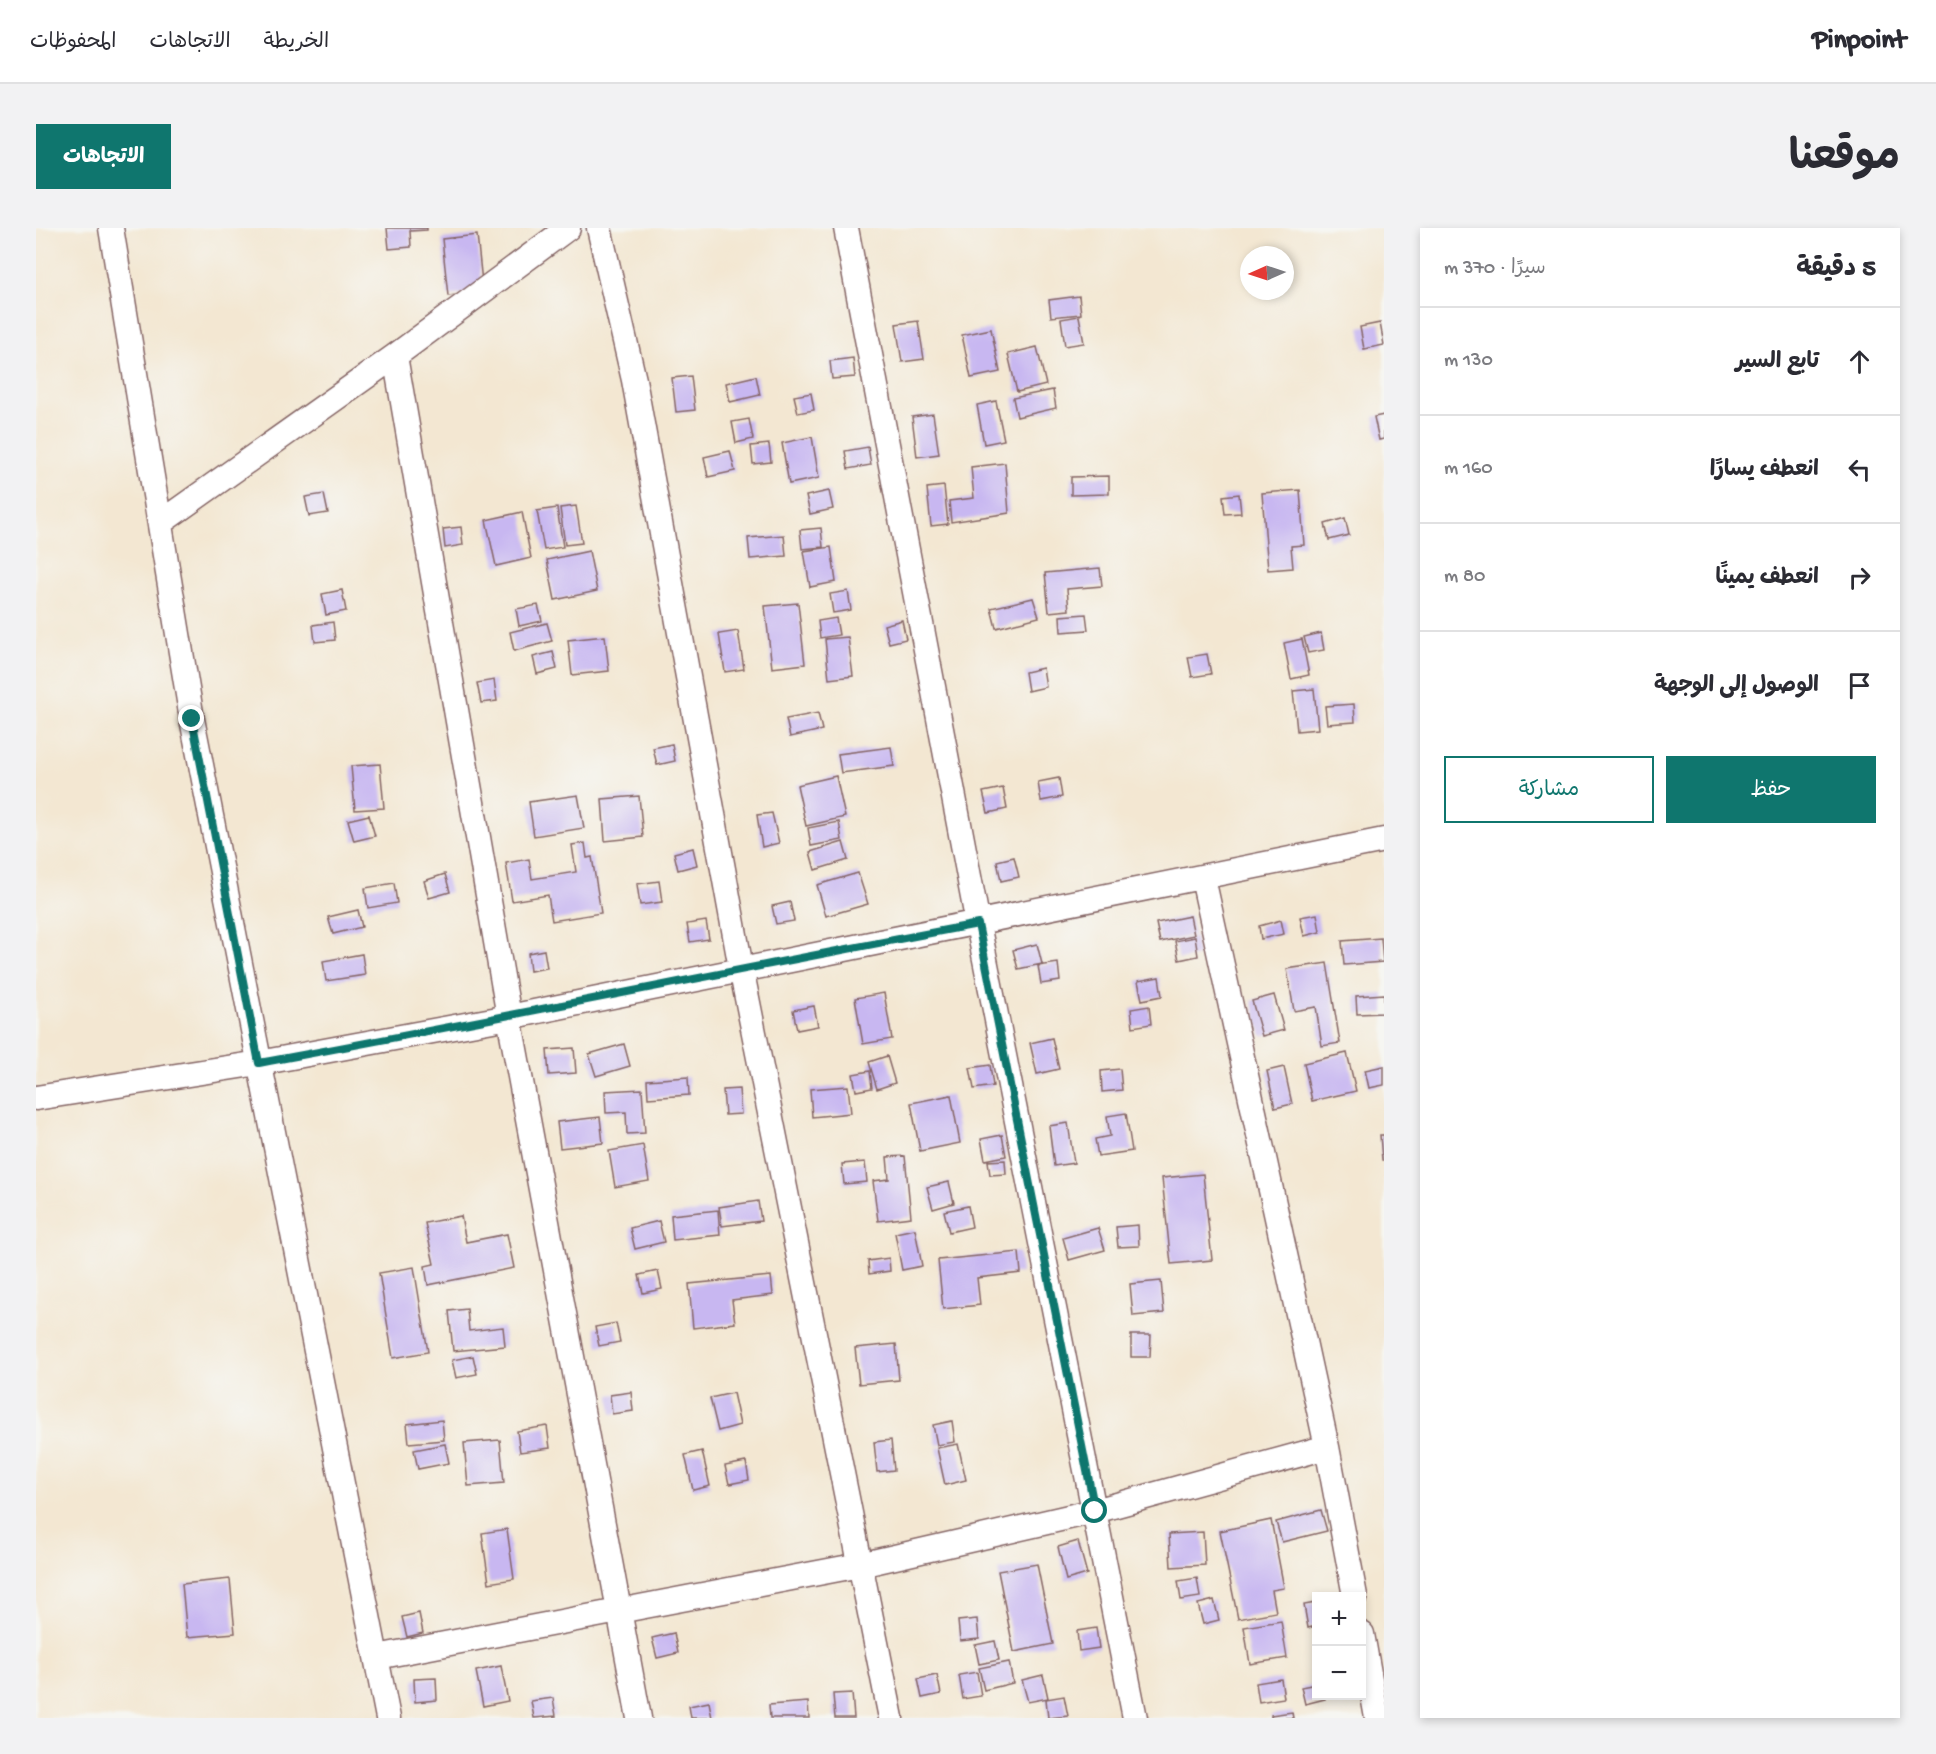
<!DOCTYPE html>
<html lang="ar">
<head>
<meta charset="utf-8">
<style>
  :root { --surface:#fff; --page:#f2f2f3; --text:#2b2b33; --muted:#7c7c81; --line:#e1e1e2; --accent:#0f766e }
  body { margin:0; font-family:"Gochi Hand","Playpen Sans Arabic",sans-serif; background:var(--page); color:var(--text); direction:rtl }
  .controls { position:absolute; right:18px; bottom:18px; display:grid; overflow:hidden; border-radius:0px; box-shadow:0 3px 9px #0003 }
  .controls button { width:54px; height:54px; display:grid; place-items:center; padding:0; border:0; border-bottom:2px solid var(--line); background:var(--surface); color:var(--text); font:30px sans-serif }
  .compass { position:absolute; left:1204px; top:18px; width:54px; height:54px; border-radius:50%; background:var(--surface); box-shadow:0 3px 9px #0003; rotate:267deg }
  .stop { position:absolute; width:18px; height:18px; margin:-14px; border:4px solid #0f766e; border-radius:50%; background:#fff }
  .stop.end { background:#0f766e; border-color:#fff; box-shadow:0 2px 6px #0008 }
  .list { margin:0; padding:0; list-style:none }
  h2 { display:flex; justify-content:space-between; align-items:center; height:78px; margin:0; padding:0 24px; font-size:26px }
  h2 small { font-size:20px; font-weight:400; color:var(--muted) }
  .list li { display:grid; grid-template-columns:39px 1fr auto; gap:18px; align-items:center; box-sizing:border-box; height:108px; padding:0 24px; border-top:2px solid var(--line) }
  .list b { display:block; font-size:22px; white-space:nowrap }
  .list em { font-size:20px; font-style:normal; color:var(--muted) }
  .actions { display:flex; gap:12px; padding:18px 24px }
  .actions a { flex:1; padding:14px 0; border:2px solid var(--accent); border-radius:0px; text-align:center; font-size:21px; color:var(--accent) }
  .actions .main { background:var(--accent); color:#fff }
  .icon { flex:none; width:33px; height:33px; fill:none; stroke:currentColor; stroke-width:2; stroke-linecap:round; stroke-linejoin:round }
  .map { position:relative; flex:none; width:1348px; height:1490px; overflow:hidden; direction:ltr; border-radius:0px }
  header { display:flex; align-items:center; gap:36px; box-sizing:border-box; height:84px; padding:0 30px; background:var(--surface); border-bottom:2px solid var(--line) }
  header strong { font-size:28px }
  nav { display:flex; gap:33px; margin-inline-start:auto; font-size:21px }
  .intro { display:flex; align-items:center; justify-content:space-between; box-sizing:border-box; height:144px; padding:0 36px }
  h1 { margin:0; font-size:42px }
  .button { padding:15px 27px; border-radius:0px; background:var(--accent); color:#fff; font-size:21px; font-weight:700 }
  main { display:flex; gap:36px; padding:0 36px }
  aside { flex:1; background:var(--surface); border-radius:0px; box-shadow:0 3px 9px #0003 }
  .map>svg:first-child { display:block }
</style>
</head>
<body>
<header>
<strong>Pinpoint</strong>
<nav><a>الخريطة</a><a>الاتجاهات</a><a>المحفوظات</a></nav>
</header>
<div class="intro"><h1>موقعنا</h1><a class="button">الاتجاهات</a></div>
<main>
<aside>
<h2>5 دقيقة<small>سيرًا · 370 m</small></h2>
<ul class="list">
<li><svg class="icon" aria-label="ahead" viewBox="0 0 24 24"><path d="M12 20V5M6 11l6-6 6 6"/></svg><div><b>تابع السير</b></div><em>130 m</em></li>
<li><svg class="icon" aria-label="left" viewBox="0 0 24 24"><path d="M17 20v-9H6M10 6l-5 5 5 5"/></svg><div><b>انعطف يسارًا</b></div><em>160 m</em></li>
<li><svg class="icon" aria-label="right" viewBox="0 0 24 24"><path d="M7 20v-9h11M14 6l5 5-5 5"/></svg><div><b>انعطف يمينًا</b></div><em>80 m</em></li>
<li><svg class="icon" aria-label="arrive" viewBox="0 0 24 24"><path d="M6 21V4h12l-3 4 3 4H6"/></svg><div><b>الوصول إلى الوجهة</b></div></li>
</ul>
<div class="actions"><a class="main">حفظ</a><a>مشاركة</a></div>
</aside>
<div class="map">
<svg width="1348" height="1490" viewBox="0 0 1348 1490">
  <rect width="100%" height="100%" fill="#f6f6f2"/>
  <filter id="ink" filterUnits="userSpaceOnUse"><feTurbulence type="fractalNoise" baseFrequency=".0167" numOctaves="2"/><feDisplacementMap in="SourceGraphic" scale="12" xChannelSelector="R" yChannelSelector="G"/><feConvolveMatrix kernelMatrix="1 2 1 2 8 2 1 2 1" color-interpolation-filters="sRGB"/></filter>
  <filter id="wash" filterUnits="userSpaceOnUse"><feTurbulence type="fractalNoise" baseFrequency=".008" numOctaves="4" result="noise"/><feDisplacementMap in="SourceGraphic" scale="24" xChannelSelector="R" yChannelSelector="G"/><feGaussianBlur stdDeviation="1.35" result="paint"/><feColorMatrix in="noise" values="0 0 0 0 0 0 0 0 0 0 0 0 0 0 0 0 0 1.4 0 .05"/><feComposite in="paint" operator="in"/></filter>
  <g filter="url(#wash)">
    <rect width="100%" height="100%" fill="#f3e7d2"/>
    <g id="blocks">
      <path fill="#c8b7f1" d="M351,0H391V2L374,3L375,19L353,21Z
        M441,7L447,64L412,68L406,11Z
        M1043,68L1045,86L1015,89L1013,72Z
        M1043,88L1048,115L1029,118L1025,91Z
        M882,93L888,131L866,134L860,96Z
        M1344,95L1348,117L1328,121L1324,99Z
        M955,101L964,144L935,150L926,107Z
        M1001,119L1010,157L981,164L972,126Z
        M817,130L819,149L796,151L794,133Z
        M655,148L659,182L640,184L636,150Z
        M720,148L724,167L694,174L690,155Z
        M1017,162L1020,180L981,189L977,170Z
        M775,165L778,182L762,185L758,168Z
        M960,173L968,212L948,216L941,177Z
        M897,186L903,226L881,229L876,189Z
        M1348,187V211L1343,212L1338,189Z
        M713,191L717,211L700,215L696,194Z
        M776,209L783,250L753,256L746,215Z
        M733,216L735,234L717,236L715,218Z
        M832,219L835,237L812,241L809,223Z
        M694,223L699,243L672,249L668,229Z
        M969,235L973,285L915,294L913,273L938,270L935,239Z
        M1073,248V266L1035,267V249Z
        M908,258L912,296L895,298L891,260Z
        M1264,262L1268,317L1255,318L1257,340L1232,342L1226,265Z
        M793,263L797,281L774,286L770,268Z
        M288,266L292,285L273,288L269,269Z
        M1203,266L1205,285L1189,286L1187,268Z
        M540,278L546,315L529,317L524,280Z
        M521,280L527,319L508,322L501,283Z
        M486,284L495,330L460,338L450,292Z
        M1309,290L1313,307L1293,312L1289,296Z
        M425,299L427,317L409,320L407,301Z
        M785,300L787,319L766,321L764,302Z
        M748,307L750,328L714,331L712,310Z
        M795,319L800,354L774,359L768,323Z
        M553,323L561,363L519,372L511,332Z
        M1064,340L1066,358L1031,361L1033,382L1013,384L1009,345Z
        M306,362L310,383L290,387L286,366Z
        M812,363L815,382L797,385L794,366Z
        M997,370L1003,389L960,400L955,380Z
        M762,375L769,436L736,440L729,378Z
        M502,377L506,393L483,398L480,381Z
        M1050,386L1052,402L1025,404L1024,388Z
        M800,390L803,407L784,410L782,393Z
        M866,392L870,411L853,415L848,397Z
        M297,394L299,412L279,414L277,397Z
        M511,395L516,413L478,423L474,404Z
        M702,403L708,441L689,444L683,406Z
        M1285,405L1288,422L1272,425L1268,409Z
        M569,408L573,443L536,447L532,412Z
        M812,409L817,448L793,451L789,411Z
        M1266,411L1273,447L1255,451L1248,415Z
        M517,424L521,441L501,446L497,429Z
        M1171,426L1175,446L1156,449L1152,429Z
        M1007,440L1010,459L992,463L989,444Z
        M458,452L461,473L445,475L441,455Z
        M1278,461L1282,501L1261,503L1257,463Z
        M1318,476L1319,494L1291,496L1289,478Z
        M782,485L786,502L754,509L750,491Z
        M636,516L639,533L621,537L617,520Z
        M855,519L858,538L805,545L802,526Z
        M344,536L348,580L319,582L315,538Z
        M800,548L809,589L770,598L761,557Z
        M1023,550L1026,569L1005,573L1002,554Z
        M967,560L971,581L952,585L947,564Z
        M542,567L548,600L498,608L493,574Z
        M603,568L607,609L569,613L566,571Z
        M736,585L743,615L726,619L721,587Z
        M333,587L339,608L318,613L312,592Z
        M803,594L806,612L775,618L772,600Z
        M807,614L812,632L779,642L774,624Z
        M549,615L551,630L556,629L565,685L516,693L512,667L476,673L470,635L493,631L496,651L540,644L536,617Z
        M657,620L661,637L642,642L638,625Z
        M978,629L983,649L965,653L961,633Z
        M822,645L832,676L790,688L781,657Z
        M409,646L414,664L393,670L388,653Z
        M623,653L626,674L604,677L601,656Z
        M358,655L361,675L332,680L329,660Z
        M754,674L758,693L740,696L736,678Z
        M322,682L326,699L297,706L292,689Z
        M1281,686L1284,704L1268,708L1264,689Z
        M1154,688L1158,707L1124,714L1120,695Z
        M1245,692L1248,706L1225,711L1223,698Z
        M670,693L673,711L654,714L651,696Z
        M1159,709L1162,728L1143,732L1139,713Z
        M1345,710L1347,734L1308,737L1306,713Z
        M1001,716L1006,736L982,741L977,722Z
        M508,722L511,740L494,743L492,725Z
        M326,726L329,747L290,753L287,733Z
        M1022,735L1024,753L1005,756L1002,738Z
        M1291,735L1304,815L1286,818L1280,779L1258,783L1251,741Z
        M1123,749L1126,768L1106,772L1102,753Z
        M848,765L856,811L827,816L819,770Z
        M1348,766V785L1321,786L1320,768Z
        M1238,767L1248,802L1226,808L1216,773Z
        M778,778L782,798L761,802L757,782Z
        M1113,778L1115,796L1097,799L1095,781Z
        M1016,810L1023,841L1001,846L994,815Z
        M588,816L594,838L560,848L553,826Z
        M538,820L540,845L513,847L511,822Z
        M1311,825L1320,863L1276,873L1268,835Z
        M851,828L859,855L841,861L833,834Z
        M954,837L957,858L938,861L934,840Z
        M1348,838V857L1333,860L1329,842Z
        M1248,839L1256,876L1239,880L1231,843Z
        M1084,841L1086,862L1066,864L1065,843Z
        M834,843L836,860L820,863L817,846Z
        M652,849L653,867L612,870L611,852Z
        M812,858L815,885L776,889L774,861Z
        M606,861L609,905L591,906L590,884L570,885L569,863Z
        M703,861L705,886L689,887L687,862Z
        M915,867L924,915L884,923L875,875Z
        M1090,885L1096,923L1062,928L1059,911L1074,908L1071,888Z
        M564,889L567,915L524,920L521,894Z
        M1032,895L1038,935L1018,938L1013,898Z
        M966,907L970,928L949,932L945,911Z
        M1344,907H1348V932H1346Z
        M607,917L613,953L579,959L573,923Z
        M869,928L875,989L842,993L837,953L853,951L851,929Z
        M969,932L970,946L954,947L952,933Z
        M829,934L831,954L808,956L806,936Z
        M1167,946L1176,1032L1135,1036L1126,950Z
        M913,954L918,975L897,981L891,959Z
        M722,973L725,993L686,998L683,979Z
        M932,978L936,999L913,1004L908,983Z
        M682,982L684,1007L637,1012L635,987Z
        M425,988L430,1014L471,1006L478,1040L392,1057L389,1038L398,1036L389,995Z
        M623,993L628,1014L599,1021L594,1000Z
        M1102,997L1103,1018L1082,1019L1080,999Z
        M1062,1000L1069,1022L1033,1032L1027,1010Z
        M879,1001L886,1038L866,1042L859,1005Z
        M983,1024L985,1045L941,1050L944,1077L907,1081L902,1032Z
        M853,1030L854,1043L833,1046L832,1033Z
        M378,1039L392,1124L357,1130L343,1045Z
        M622,1043L626,1061L607,1065L603,1047Z
        M735,1048L737,1067L696,1072L699,1095L657,1100L653,1056Z
        M1125,1053L1128,1085L1097,1088L1094,1056Z
        M431,1081L433,1103L467,1099L469,1118L417,1123L413,1083Z
        M580,1095L584,1114L563,1118L559,1099Z
        M1095,1107H1115L1114,1129H1095Z
        M860,1116L863,1152L823,1156L819,1120Z
        M437,1128L441,1146L420,1150L416,1132Z
        M595,1164L597,1183L576,1186L574,1167Z
        M697,1165L704,1197L682,1203L674,1170Z
        M406,1192L408,1212L373,1215L371,1196Z
        M916,1193L919,1214L901,1217L897,1197Z
        M511,1198L514,1220L484,1224L481,1203Z
        M464,1212L468,1255L432,1258L428,1215Z
        M855,1212L858,1242L841,1244L838,1214Z
        M409,1216L413,1235L382,1241L378,1222Z
        M922,1216L930,1252L909,1257L901,1220Z
        M666,1223L674,1258L657,1262L649,1227Z
        M710,1234L713,1252L693,1256L689,1238Z
        M1285,1282L1291,1303L1246,1314L1240,1294Z
        M1235,1292L1248,1360L1236,1362L1240,1384L1202,1391L1184,1303Z
        M471,1301L478,1351L453,1355L446,1305Z
        M1167,1304L1169,1337L1135,1339L1133,1306Z
        M1042,1313L1051,1346L1030,1352L1022,1319Z
        M1001,1336L1017,1416L978,1424L962,1343Z
        M1161,1350L1164,1369L1145,1372L1142,1353Z
        M194,1351L199,1405L151,1409L146,1356Z
        M1178,1372L1183,1392L1167,1396L1162,1376Z
        M1280,1375V1398L1272,1400L1268,1377Z
        M383,1385L387,1405L371,1409L366,1389Z
        M941,1391L943,1411L924,1413L922,1393Z
        M1245,1393L1251,1430L1214,1436L1208,1399Z
        M1060,1400L1063,1420L1043,1423L1041,1403Z
        M638,1405L642,1425L621,1430L616,1410Z
        M959,1413L963,1432L943,1436L939,1417Z
        M973,1434L977,1455L948,1462L943,1440Z
        M465,1438L472,1473L447,1478L440,1443Z
        M941,1444L945,1468L927,1471L923,1447Z
        M901,1447L905,1466L886,1470L882,1451Z
        M1007,1447L1012,1470L992,1474L986,1452Z
        M400,1450L401,1472L379,1474L378,1451Z
        M1245,1451L1248,1470L1223,1474L1220,1455Z
        M1280,1456V1468H1288L1289,1471L1269,1476L1265,1459Z
        M816,1465L818,1490H799L797,1466Z
        M1028,1468L1032,1488L1012,1490L1010,1471Z
        M517,1470L520,1488L498,1490L495,1473Z
        M673,1474L676,1490H655L653,1478Z
        M772,1474L773,1490H734L733,1477Z
        M1256,1484L1257,1490H1235V1487Z"/>
    </g>
  </g>
  <g filter="url(#ink)">
    <use href="#blocks" fill-opacity="0" stroke="#856565" stroke-width="1.5"/>
    <g fill="none" stroke-linecap="round" stroke-linejoin="round">
      <g stroke="#856565" stroke-width="27">
        <path id="street" d="M75,0L156,491L352,1490
          M563,0L598,152L705,740L855,1490
          M810,0L942,696L1099,1490
          M359,128L473,789L603,1490
          M124,295L359,128L532,0
          M1167,650L1291,1219L1319,1368
          M0,870L223,835L473,789L1348,612
          M1326,1406L1341,1490
          M341,1429L824,1337L1059,1283L1291,1219"/>
      </g>
      <use href="#street" stroke="#fff" stroke-width="24"/>
    </g>
  </g>
  <g fill="none" stroke-linecap="round" stroke-linejoin="round" filter="url(#ink)">
    <path stroke="#0f766e" stroke-width="8" d="M156,491L223,835C463,791 702,741 942,696L1059,1283"/>
  </g>
</svg>
<div class="controls">
<button>+</button>
<button>−</button>
</div>
<svg class="compass" viewBox="-18 -18 36 36"><path d="M0-13l5 13h-10z" fill="#e53935"/><path d="M0 13l5-13h-10z" fill="#7c7c81"/></svg>
<div class="stop" style="left:1059px;top:1283px"></div>
<div class="stop end" style="left:156px;top:491px"></div>
</div>
</main>
</body>
</html>
